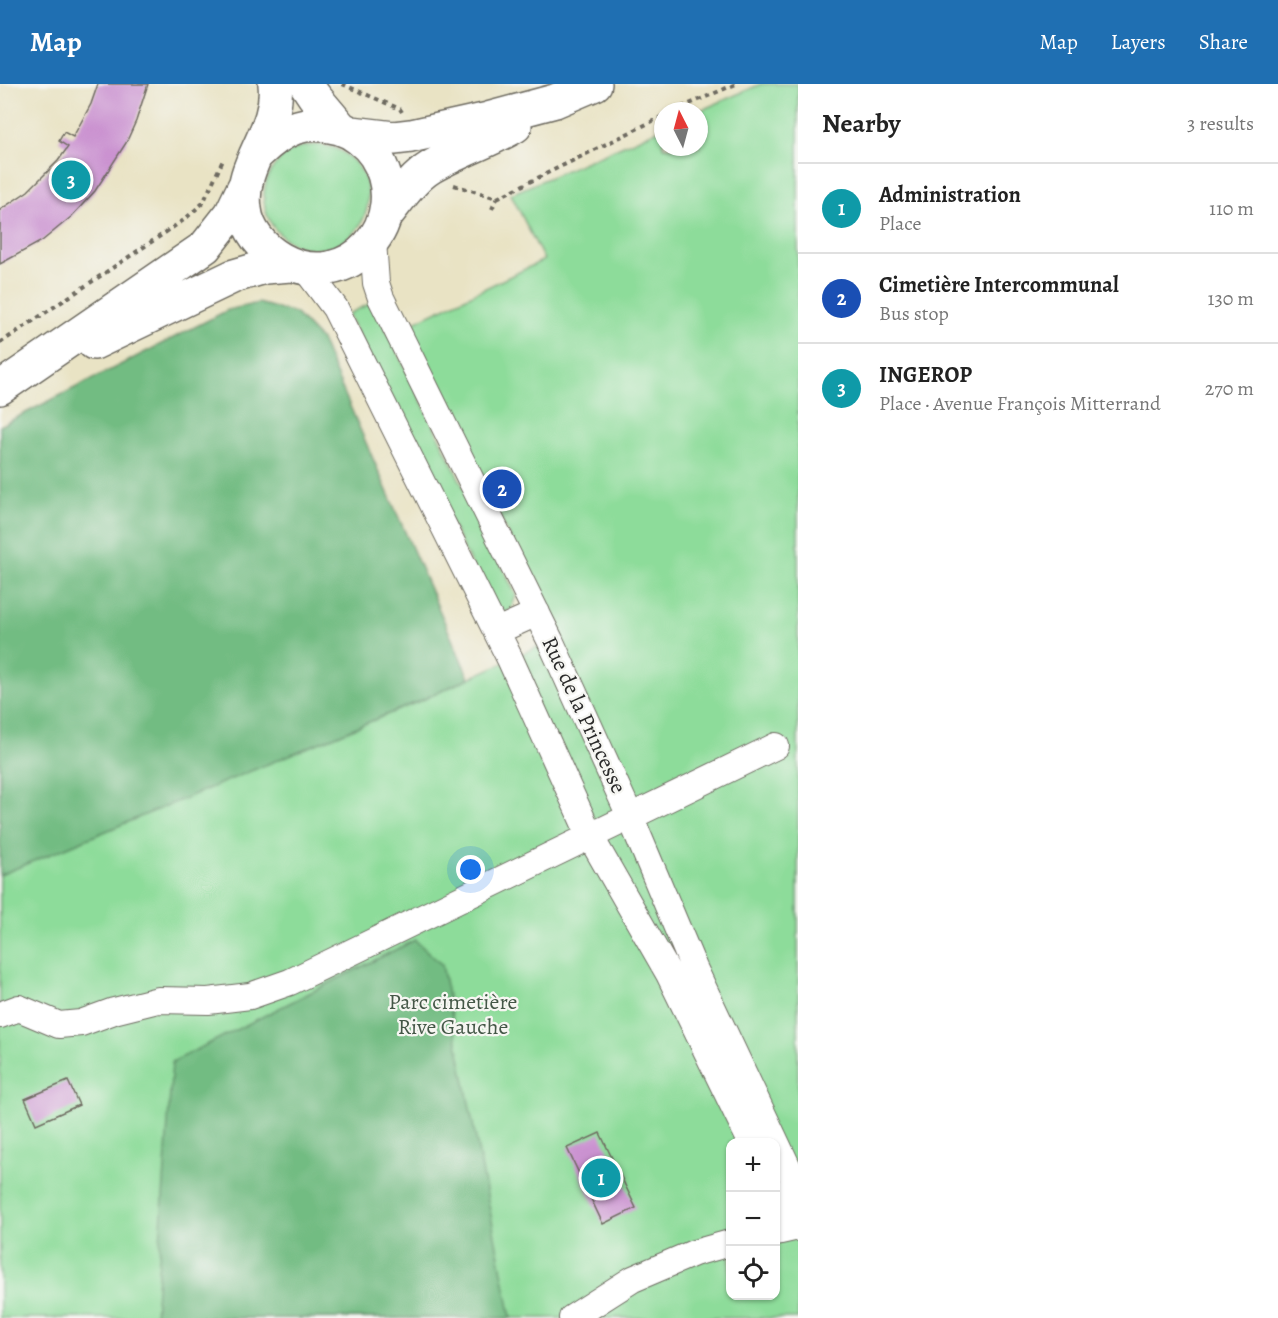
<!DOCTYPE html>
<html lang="en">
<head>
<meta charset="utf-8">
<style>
  :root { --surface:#fff; --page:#f6f6f6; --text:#222; --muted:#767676; --line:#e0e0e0; --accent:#1f6fb2 }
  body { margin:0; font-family:Alegreya,serif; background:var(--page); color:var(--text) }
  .controls { position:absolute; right:18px; bottom:18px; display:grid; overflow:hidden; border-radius:12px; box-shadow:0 2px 4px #0004 }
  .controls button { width:54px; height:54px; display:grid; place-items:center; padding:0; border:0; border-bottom:2px solid var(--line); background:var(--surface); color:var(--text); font:30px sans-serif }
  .compass { position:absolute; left:654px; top:18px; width:54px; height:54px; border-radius:50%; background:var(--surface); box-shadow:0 2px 4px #0004; rotate:354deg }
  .you { position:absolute; left:471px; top:786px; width:21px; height:21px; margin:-15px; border:4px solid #fff; border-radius:50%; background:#1a73e8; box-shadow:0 0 0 9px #1a73e833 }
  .badge { display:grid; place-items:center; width:39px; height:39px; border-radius:50%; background:var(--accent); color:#fff; font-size:20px; font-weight:700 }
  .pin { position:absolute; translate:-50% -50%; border:3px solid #fff; box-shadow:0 2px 6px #0006 }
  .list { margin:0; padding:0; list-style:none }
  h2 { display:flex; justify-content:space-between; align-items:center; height:78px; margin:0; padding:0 24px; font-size:26px }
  h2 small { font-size:20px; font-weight:400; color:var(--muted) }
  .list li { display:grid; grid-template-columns:39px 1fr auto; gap:18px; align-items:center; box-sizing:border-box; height:90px; padding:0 24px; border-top:2px solid var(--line) }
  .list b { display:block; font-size:22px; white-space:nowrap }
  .list p { margin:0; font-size:20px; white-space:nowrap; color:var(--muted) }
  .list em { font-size:20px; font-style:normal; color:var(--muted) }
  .icon { flex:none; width:33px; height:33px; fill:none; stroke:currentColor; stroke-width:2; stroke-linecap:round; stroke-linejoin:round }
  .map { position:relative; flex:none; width:798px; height:1234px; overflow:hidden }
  header { display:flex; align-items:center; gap:36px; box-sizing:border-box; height:84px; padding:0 30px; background:var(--accent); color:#fff }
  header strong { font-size:28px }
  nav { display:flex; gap:33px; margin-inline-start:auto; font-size:21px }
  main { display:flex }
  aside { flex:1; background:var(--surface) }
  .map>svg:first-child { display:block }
</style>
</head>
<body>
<header>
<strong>Map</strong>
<nav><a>Map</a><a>Layers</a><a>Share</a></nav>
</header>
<main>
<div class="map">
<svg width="798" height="1234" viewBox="0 0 798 1234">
  <rect width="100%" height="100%" fill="#f6f6f2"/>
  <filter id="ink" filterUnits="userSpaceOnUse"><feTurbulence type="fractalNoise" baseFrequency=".0167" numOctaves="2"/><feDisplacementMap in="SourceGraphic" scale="12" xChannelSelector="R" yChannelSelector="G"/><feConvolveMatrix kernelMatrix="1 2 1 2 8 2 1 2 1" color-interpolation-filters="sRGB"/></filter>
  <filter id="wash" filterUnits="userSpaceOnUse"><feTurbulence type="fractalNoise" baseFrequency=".008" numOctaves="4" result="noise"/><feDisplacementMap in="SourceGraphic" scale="24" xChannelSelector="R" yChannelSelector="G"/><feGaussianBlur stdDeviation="1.35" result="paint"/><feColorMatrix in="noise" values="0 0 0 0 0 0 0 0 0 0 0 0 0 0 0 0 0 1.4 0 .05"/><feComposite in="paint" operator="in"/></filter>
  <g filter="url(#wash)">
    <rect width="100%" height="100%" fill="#e9e3c4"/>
    <path fill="#8ddc9a" stroke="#5c8462" stroke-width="1.5" fill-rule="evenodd" d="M761,0H798V1234H0V791L422,616L559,553L406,242L544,176L511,110L663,44V63H699V27ZM730,1058H776V1212H730Z
      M264 113a52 52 0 1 1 104 0a52 52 0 1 1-104 0Z
      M373,218L516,511L511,526L503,529L495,528L348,230Z"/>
    <path fill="#72bc82" stroke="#4e7456" stroke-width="1.5" d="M258,219L295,229L321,256L469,594L422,616L0,791V342L228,226Z
      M415,856L442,881L511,1234H155L172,978Z"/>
    <g id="blocks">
      <path fill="#ca92d0" d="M98,0H148L136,37L126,59L95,107L71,133L42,157L0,180V126L28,107L58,77L68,63L59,57L64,48L73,53L91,20Z
        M68,997L79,1021L36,1040L25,1015Z
        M600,1049L636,1124L603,1140L567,1064Z"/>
    </g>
  </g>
  <g filter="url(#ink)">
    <use href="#blocks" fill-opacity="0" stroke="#6e6b61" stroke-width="1.5"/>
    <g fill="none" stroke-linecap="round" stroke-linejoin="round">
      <g stroke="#6e6b61" stroke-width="28">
        <path id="minor" d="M373,157L376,199L381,214L550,556L630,732L694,884L798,1105
          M304,183L335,224L510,575L590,752L669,890L751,1058
          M497,547L537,529
          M0,931L19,924L59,941L81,939L114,927L158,916L208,917L250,912L290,898L776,662
          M776,1109L780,1118L798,1137
          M776,1148L798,1143
          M572,1234L633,1195L694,1169L730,1159"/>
      </g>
      <g stroke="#6e6b61" stroke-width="36">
        <path id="major" d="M306,0L314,12L341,44
          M352,49L394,54L411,52L488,35L555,17L595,0
          M258,69C283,45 304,34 339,44C353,48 367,59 375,71C416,136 348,213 281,175C263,165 247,146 245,125C238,78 280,48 275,0
          M387,130C400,114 413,94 431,83C458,67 488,58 515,42
          M94,259L234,192L265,183L291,181
          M0,304L205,163L231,130L244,103"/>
      </g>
      <path stroke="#6e6b61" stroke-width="4" stroke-dasharray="4.5 4.5" stroke-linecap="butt" d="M342,0L400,25L402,28
        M673,27L736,0
        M454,101L497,114L663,32
        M492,125L497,114
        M0,259L184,136L203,119L224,74"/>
      <use href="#minor" stroke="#fff" stroke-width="26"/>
      <use href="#major" stroke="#fff" stroke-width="33"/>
    </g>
  </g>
  <g text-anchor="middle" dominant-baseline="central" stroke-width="4.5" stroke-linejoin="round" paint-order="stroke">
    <g font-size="22" fill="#2b2b2b" stroke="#f6f6f2">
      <text transform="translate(584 631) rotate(65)">Rue de la Princesse</text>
    </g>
    <g font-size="22" fill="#445747" stroke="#f6f6f2">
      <text x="453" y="918">Parc cimetière<tspan x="453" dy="25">Rive Gauche</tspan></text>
    </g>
  </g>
</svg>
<div class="controls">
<button>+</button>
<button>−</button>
<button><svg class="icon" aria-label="locate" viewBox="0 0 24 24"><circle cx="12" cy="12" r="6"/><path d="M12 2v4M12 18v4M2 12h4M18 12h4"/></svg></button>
</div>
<svg class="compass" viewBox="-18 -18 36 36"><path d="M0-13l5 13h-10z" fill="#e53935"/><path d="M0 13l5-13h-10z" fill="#767676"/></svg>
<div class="you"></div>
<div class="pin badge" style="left:601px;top:1094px;background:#0f9aa8">1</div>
<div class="pin badge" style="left:502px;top:405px;background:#1a4fb4">2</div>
<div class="pin badge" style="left:71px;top:96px;background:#0f9aa8">3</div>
</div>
<aside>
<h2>Nearby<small>3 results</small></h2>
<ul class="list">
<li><span class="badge" style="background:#0f9aa8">1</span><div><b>Administration</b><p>Place</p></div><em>110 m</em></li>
<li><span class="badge" style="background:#1a4fb4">2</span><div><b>Cimetière Intercommunal</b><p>Bus stop</p></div><em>130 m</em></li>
<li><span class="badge" style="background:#0f9aa8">3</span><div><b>INGEROP</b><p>Place · Avenue François Mitterrand</p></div><em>270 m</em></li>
</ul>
</aside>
</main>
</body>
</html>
